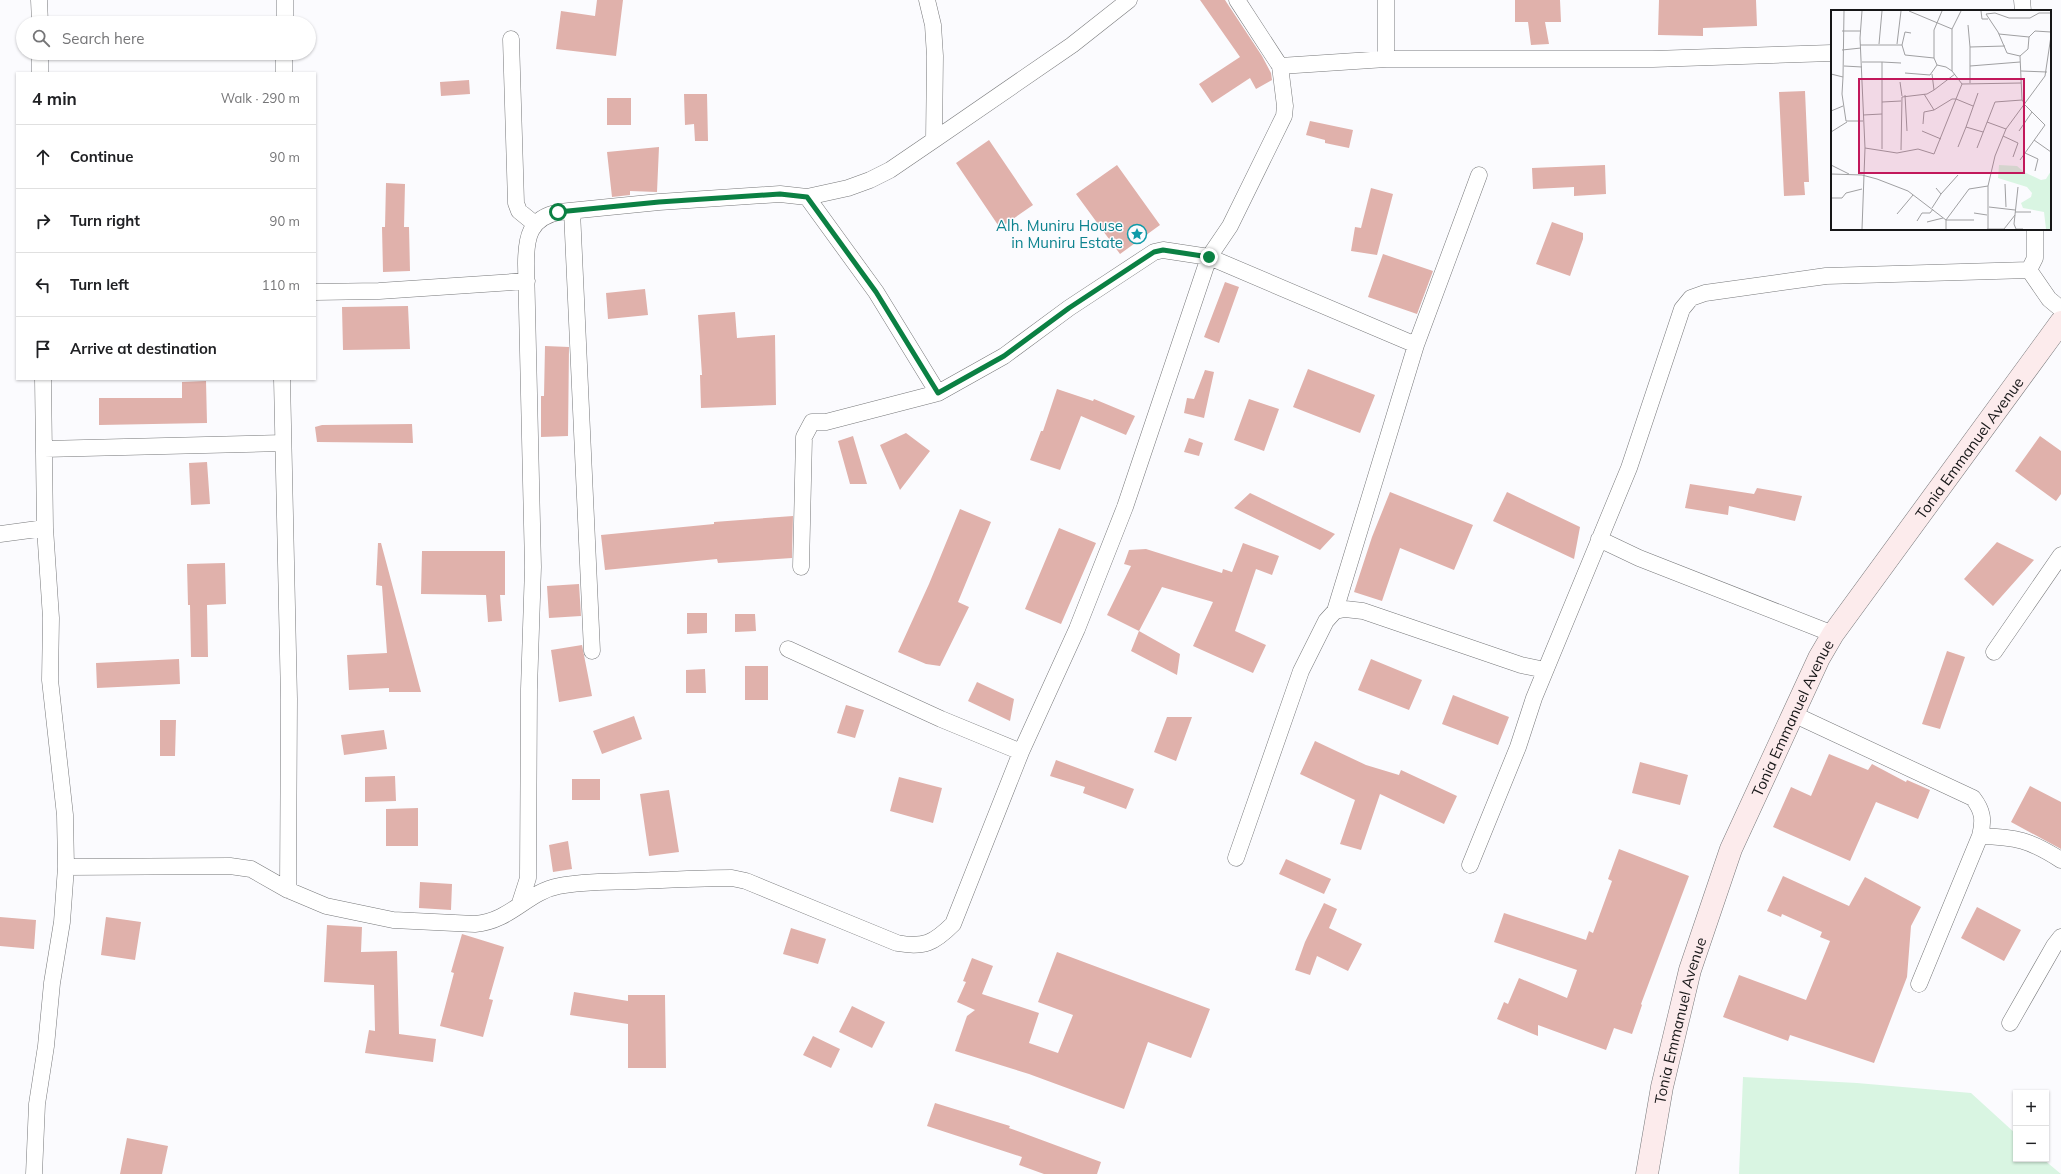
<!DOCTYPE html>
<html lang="en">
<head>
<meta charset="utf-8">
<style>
  :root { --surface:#fff; --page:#f2f2f2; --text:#202124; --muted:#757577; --line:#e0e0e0 }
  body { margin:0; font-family:Mulish,sans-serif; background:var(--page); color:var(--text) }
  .controls { position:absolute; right:12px; bottom:12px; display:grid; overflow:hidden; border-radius:0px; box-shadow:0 1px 3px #0004 }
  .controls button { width:36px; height:36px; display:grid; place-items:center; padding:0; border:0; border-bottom:1px solid var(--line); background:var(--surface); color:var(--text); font:20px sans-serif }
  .stop { position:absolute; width:12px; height:12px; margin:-9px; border:3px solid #0b8043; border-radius:50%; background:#fff }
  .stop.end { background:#0b8043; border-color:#fff; box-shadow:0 1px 4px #0008 }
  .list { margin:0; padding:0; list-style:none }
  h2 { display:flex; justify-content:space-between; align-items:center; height:52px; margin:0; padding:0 16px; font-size:17px }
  h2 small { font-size:13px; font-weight:400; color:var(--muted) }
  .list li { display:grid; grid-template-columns:26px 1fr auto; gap:12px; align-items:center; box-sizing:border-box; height:64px; padding:0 16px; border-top:1px solid var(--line) }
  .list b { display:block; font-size:15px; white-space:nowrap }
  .list em { font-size:13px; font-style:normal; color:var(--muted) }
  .icon { flex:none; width:22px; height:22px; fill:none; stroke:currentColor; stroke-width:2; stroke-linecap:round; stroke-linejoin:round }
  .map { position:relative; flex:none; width:2061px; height:1174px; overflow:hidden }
  .search { position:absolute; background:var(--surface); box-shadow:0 1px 3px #0004; left:16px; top:16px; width:300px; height:44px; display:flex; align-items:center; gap:10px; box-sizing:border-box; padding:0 14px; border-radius:22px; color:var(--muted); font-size:15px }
  .panel { position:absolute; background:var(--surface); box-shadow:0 1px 3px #0004; left:16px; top:72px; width:300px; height:308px; border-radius:0px }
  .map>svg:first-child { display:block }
</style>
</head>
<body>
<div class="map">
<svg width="2061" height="1174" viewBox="0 0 2061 1174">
  <rect width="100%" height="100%" fill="#fbfbfe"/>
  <path fill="#d9f5e2" d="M1743,1077L1857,1083L1971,1093L2016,1134V1159H2043L2061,1174H1739Z"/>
  <path fill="#e0b1ab" d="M597,0H623L616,56L556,49L561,11L595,16Z
    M1200,0H1225L1262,56L1271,73L1272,80L1256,89L1250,78L1212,103L1199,84L1240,57Z
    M1515,0H1560L1561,22H1545L1549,44L1531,45L1528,22H1515Z
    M1659,0H1756L1757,26L1703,28V36L1658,35Z
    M469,80L470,94L441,96L440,82Z
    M1805,91L1809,182H1804L1805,195L1784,196L1779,92Z
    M684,94H707L708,141H695L694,124L685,125Z
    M607,98H631V125H607Z
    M1310,121L1353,130L1349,148L1325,143V140L1306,135Z
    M989,140L1033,205L1000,228L956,163Z
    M659,147L657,192L630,191V195L612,197L607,152Z
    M1117,165L1160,225L1120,254L1076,194Z
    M1605,165L1606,194L1574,196V187L1533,189L1532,168Z
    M386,183L405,184L404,227H409L410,271L383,272L382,227H385Z
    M1371,188L1393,194L1377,255L1351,251L1355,227L1361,228Z
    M1552,222L1583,233V239L1570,276L1536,264Z
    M1383,254L1433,271L1417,314L1368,297Z
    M1225,282L1239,287L1219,343L1204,337Z
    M645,289L648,315L608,319L606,293Z
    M408,306L410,349L343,350L342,307Z
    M735,312L737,338L775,335L776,405L701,408L700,375H702L698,315Z
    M545,346L569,347L568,436L541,437V396H544Z
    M1308,369L1375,395L1360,433L1293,407Z
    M1205,370L1214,372L1204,418L1184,413L1187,398L1194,399Z
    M206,381L207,423L99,425V398H182V382Z
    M1057,389L1093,401L1094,399L1135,416L1126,435L1081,416L1060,470L1030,460L1041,431H1043Z
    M1249,399L1279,409L1264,451L1234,440Z
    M412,424L413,443L317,442L315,427L322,425Z
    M906,433L930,451L900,490L880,445Z
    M853,436L861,463L867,484H850L838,441Z
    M2040,436L2061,451V494L2056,501L2015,471Z
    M1189,438L1203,443L1199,456L1184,452Z
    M207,462L210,504L191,505L189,463Z
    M1690,484L1754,494L1757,488L1802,496L1795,521L1729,506L1728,515L1685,508Z
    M1390,492L1473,525L1454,570L1400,548L1382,601L1354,592L1372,537Z
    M1507,492L1580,527L1574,559L1493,521Z
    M1250,493L1335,534L1320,550L1234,508Z
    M960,509L991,522L958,602L969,607L940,666L926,664L898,652L929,584Z
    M793,516L792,558L718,563L717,559L605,570L601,535L714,524V522Z
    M1059,528L1096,543L1061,624L1025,609Z
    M1997,542L2034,560L1993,606L1964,579Z
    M378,543H381L421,692H389V688L349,690L347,655L387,653L382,586L376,585Z
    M1243,543L1279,556L1272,575L1256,569L1235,631L1266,645L1253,673L1193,646L1213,602L1162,587L1139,631L1107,615L1131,566L1124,564L1129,550L1146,549L1222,573L1223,569L1232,572Z
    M422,551H505V595H500L502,621L488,622L486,595L421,594Z
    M225,563L226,604L207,605L208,657H191L190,605H188L187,564Z
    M579,584L581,616L549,618L547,586Z
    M687,613H707V633L687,634Z
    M735,614H755L756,631L735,632Z
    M1139,631L1180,654L1177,675L1131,651Z
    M582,645L592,696L559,702L551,650Z
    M1947,651L1965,657L1940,729L1922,724Z
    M179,659L180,684L97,688L96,663Z
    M1371,659L1422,680L1409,710L1358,690Z
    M745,666H768V700H745Z
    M705,669L706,693H686V670Z
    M977,682L1014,699L1010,721L968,701Z
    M1453,695L1509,717L1498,745L1442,724Z
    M846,705L864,710L855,738L837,733Z
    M634,716L642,739L602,754L593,731Z
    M1167,717H1192L1176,761L1154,752Z
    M160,720H176L175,756H160Z
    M384,730L387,749L344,755L341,735Z
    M1315,741L1366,765L1399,775L1401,770L1457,796L1444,824L1380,794L1361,850L1340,844L1355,800L1300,774Z
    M1829,754L1868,770L1872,764L1906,782L1907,780L1930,790L1918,819L1876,802L1850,861L1773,827L1791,787L1811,796Z
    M1056,760L1134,789L1126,809L1083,793L1085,787L1050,776Z
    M1640,762L1688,775L1680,805L1632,793Z
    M395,776L396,801L365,802V777Z
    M899,777L942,788L933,823L890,811Z
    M572,779H600V800H572Z
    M2030,786L2061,802V849L2011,822Z
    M669,790L679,852L649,856L640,794Z
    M418,808V846H386V809Z
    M568,841L572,869L553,872L549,845Z
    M1619,849L1689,876L1641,1004L1642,1005L1632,1034L1614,1028L1606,1050L1538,1025V1036L1497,1019L1504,1002L1508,1004L1519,978L1567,998L1577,970L1494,942L1504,913L1586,940L1589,931L1593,933L1612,881L1608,879Z
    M1286,859L1331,879L1324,894L1279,874Z
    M1783,876L1849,906L1865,877L1921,907L1911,926L1907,977L1874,1063L1790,1035L1788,1041L1723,1017L1739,975L1806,1000L1830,941L1820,937L1822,932L1782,914L1781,917L1767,911Z
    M420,882L452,884L451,910L419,908Z
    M1324,903L1337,909L1329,928L1362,944L1348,971L1317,956L1310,975L1295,970L1305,942Z
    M1977,907L2021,930L2004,961L1961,938Z
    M0,917L36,920L34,949L0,946Z
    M106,917L141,922L135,960L101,955Z
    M327,925L362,927L361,952L397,951L399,1034L436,1039L433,1062L365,1053L369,1030L375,1031L374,985L324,982Z
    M791,928L826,939L818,964L783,954Z
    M462,934L504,947L489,999L493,1000L483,1037L440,1026L454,973L451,972Z
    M1057,952L1210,1009L1191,1058L1148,1042L1124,1109L1029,1074L955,1051L967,1016L975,1010L957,1002L966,982L963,981L972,958L993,966L982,994L1039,1013L1029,1043L1058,1053L1073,1015L1038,1002Z
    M574,992L628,1001V995H665L666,1068H628V1024L570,1015Z
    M852,1006L885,1022L872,1048L839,1032Z
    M813,1036L840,1049L831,1068L803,1055Z
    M935,1103L1010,1126L1009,1128L1101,1162L1097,1174H1044L1019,1165L1022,1157L927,1126Z
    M127,1138L168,1146L162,1174H120Z"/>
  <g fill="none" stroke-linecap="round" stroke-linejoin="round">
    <g stroke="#77787a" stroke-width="17">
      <path id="street" d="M39,0L40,23
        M1237,0L1280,66L1285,106L1284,116L1230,226L1209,257L1416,345
        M1386,0V59
        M2022,0L2023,11
        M285,23V0
        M511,39L516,203L519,211L535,224
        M40,53V73
        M1280,66L1386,59H1653L1832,53
        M284,73V53
        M934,140L1072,45L1129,0
        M807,197L876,292L938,393
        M572,211L592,651
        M2035,229V258L2029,270L2049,299L2061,309
        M315,292L379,291L527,281
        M282,379L289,699L288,890
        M44,449L283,443
        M0,534L45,528
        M1599,539L1639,558L1833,634
        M1335,611L1416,345L1479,175
        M788,649L941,719L1021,752
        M1994,652L2061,555
        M1793,714L1973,798C1983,811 1984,820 1980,836L1919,984
        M1980,836C2016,837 2030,840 2061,860
        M1236,858L1301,671L1326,621L1335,611L1345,609L1363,611L1521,665L1545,670
        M1470,865L1518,747L1534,698L1629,468L1682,309L1691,298L1705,293L1826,276L2029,270
        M66,867L230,866L251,869L288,890L326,906L393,920L475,924C511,921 527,892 559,886C584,881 610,882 635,881C667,880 700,878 732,878L746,881L897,943C924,948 934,943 953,924L1021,752L1077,629L1125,507L1209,257L1163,250L1154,252L1069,308L1004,356L938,393L826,422H812L804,437L801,567
        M519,906L528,878L529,689L533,567L526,264C526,238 529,218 559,212L659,202L780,194L807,197L848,188L870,180L890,170L934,140L935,56L933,25L927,0
        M2010,1023L2054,946L2061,937
        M34,1174L37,1104L46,1046L52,983L62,922L66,867L65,815L50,680L51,618L45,528L43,379"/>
    </g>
    <g stroke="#77787a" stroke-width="23">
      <g id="secondary">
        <path id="s1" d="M1647,1174L1662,1087L1690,970L1731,849L1819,658L1833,634L2061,322"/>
      </g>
    </g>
    <use href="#street" stroke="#fff" stroke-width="16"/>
    <use href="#secondary" stroke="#fcebec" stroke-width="22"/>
  </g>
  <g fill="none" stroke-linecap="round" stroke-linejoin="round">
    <path stroke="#0b8043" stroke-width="5" d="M558,212L659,202L780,194L807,197L876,292L938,393L1004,356L1069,308L1154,252L1163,250L1209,257"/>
  </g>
  <defs>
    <g id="sight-ring" transform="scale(1)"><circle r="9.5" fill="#fbfbfe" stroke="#0f9aa8" stroke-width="1.5"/><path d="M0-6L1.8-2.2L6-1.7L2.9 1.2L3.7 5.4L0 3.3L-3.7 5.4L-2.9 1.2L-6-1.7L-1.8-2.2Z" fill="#0f9aa8"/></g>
  </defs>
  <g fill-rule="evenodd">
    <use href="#sight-ring" x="1137" y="234"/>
  </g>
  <g text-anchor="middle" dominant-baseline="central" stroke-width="3" stroke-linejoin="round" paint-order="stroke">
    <g font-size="15" fill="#0d838f" stroke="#fbfbfe" text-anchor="end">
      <text x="1123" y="225">Alh. Muniru House<tspan x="1123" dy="17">in Muniru Estate</tspan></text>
    </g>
    <g font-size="15" fill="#171718" stroke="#fbfbfe">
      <text stroke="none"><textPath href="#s1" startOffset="805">Tonia Emmanuel Avenue</textPath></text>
      <text stroke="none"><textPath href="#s1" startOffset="481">Tonia Emmanuel Avenue</textPath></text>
      <text stroke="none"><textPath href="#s1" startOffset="157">Tonia Emmanuel Avenue</textPath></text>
    </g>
  </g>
  <g transform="translate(1831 10)">
    <rect width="220" height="220" fill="#fbfbfe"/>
    <path d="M168,155L186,156L193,162L210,170L215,169L220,161V219H215L213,202L192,198L190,193L200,187L201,183L196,177L167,168Z" fill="#d9f5e2"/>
    <path fill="none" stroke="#a0a0a2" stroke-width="1" d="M31,1L29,28L34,138L31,219M78,1L121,19L130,1M150,1L151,9H157M137,15L139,37M121,19V61M11,21H29M168,24L198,27M48,34L51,1M66,34L70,1M29,35H71L74,45L103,48M71,35L74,22L80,23M174,36L139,37V56L189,52M11,40L30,38M189,46L197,39L198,27L204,21L220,22M31,52H51V92M51,52L70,53M106,55L103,48V20L111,1M13,56L31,57M139,56V73M190,61L216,62M74,63L99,65L106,55L115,57L121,61L131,74L125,89L142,96M0,64L12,67L13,1M12,67L11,84L15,111H32M69,72L71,86M131,74L190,73M103,80L124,64M93,84L103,100M74,85L76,121M194,94L191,90L189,46L176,43L167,22L155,4L164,3L178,8H199L208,3H220M0,101L12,96M32,105L51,104M156,112L175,119M135,117L147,83M91,121L110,129M188,121L201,102M0,122L16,112M172,126L187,133L182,147M203,130L220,142M127,137L135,117L152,122M34,138L66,143L87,139L103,144L125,89H121L103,100L93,102L92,114M146,138L164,92L191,90M51,139V92L70,91M70,140L71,87L96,84L103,80L101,64M194,143L207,149L204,161M189,150L214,115L193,94M0,155L18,164M0,164L31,165L46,169L77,181L115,210H143M174,174L175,197M187,177L183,214L185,219H192M110,184L127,165M0,188H11L15,183L31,179M158,197L184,200M101,198L110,184L105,178M184,202H200M143,203L156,205M66,204L82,185M86,211L91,203H99L102,199M96,212L112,208M115,219V210L138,179L157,176M156,219H173M157,219V176L164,146L175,119L214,66L220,26M173,219L184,205"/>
    <path fill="#c2185b" fill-opacity="0.15" stroke="#c2185b" stroke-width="2" d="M28,69H193V163H28Z"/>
    <rect width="220" height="220" fill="none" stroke="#171718" stroke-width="2"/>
  </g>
</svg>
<div class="controls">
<button>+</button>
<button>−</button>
</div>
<div class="stop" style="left:558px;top:212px"></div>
<div class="stop end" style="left:1209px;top:257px"></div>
<div class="search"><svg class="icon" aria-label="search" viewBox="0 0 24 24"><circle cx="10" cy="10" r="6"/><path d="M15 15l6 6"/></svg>Search here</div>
<section class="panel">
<h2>4 min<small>Walk · 290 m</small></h2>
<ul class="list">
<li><svg class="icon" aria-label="ahead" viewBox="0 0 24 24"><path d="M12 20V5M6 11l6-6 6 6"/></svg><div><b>Continue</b></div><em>90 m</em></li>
<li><svg class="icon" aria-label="right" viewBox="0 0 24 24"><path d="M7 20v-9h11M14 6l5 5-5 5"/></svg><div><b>Turn right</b></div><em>90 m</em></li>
<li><svg class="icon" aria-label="left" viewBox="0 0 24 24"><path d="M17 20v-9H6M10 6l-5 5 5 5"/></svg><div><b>Turn left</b></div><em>110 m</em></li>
<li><svg class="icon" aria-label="arrive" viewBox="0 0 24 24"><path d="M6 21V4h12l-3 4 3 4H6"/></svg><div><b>Arrive at destination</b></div></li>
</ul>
</section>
</div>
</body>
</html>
